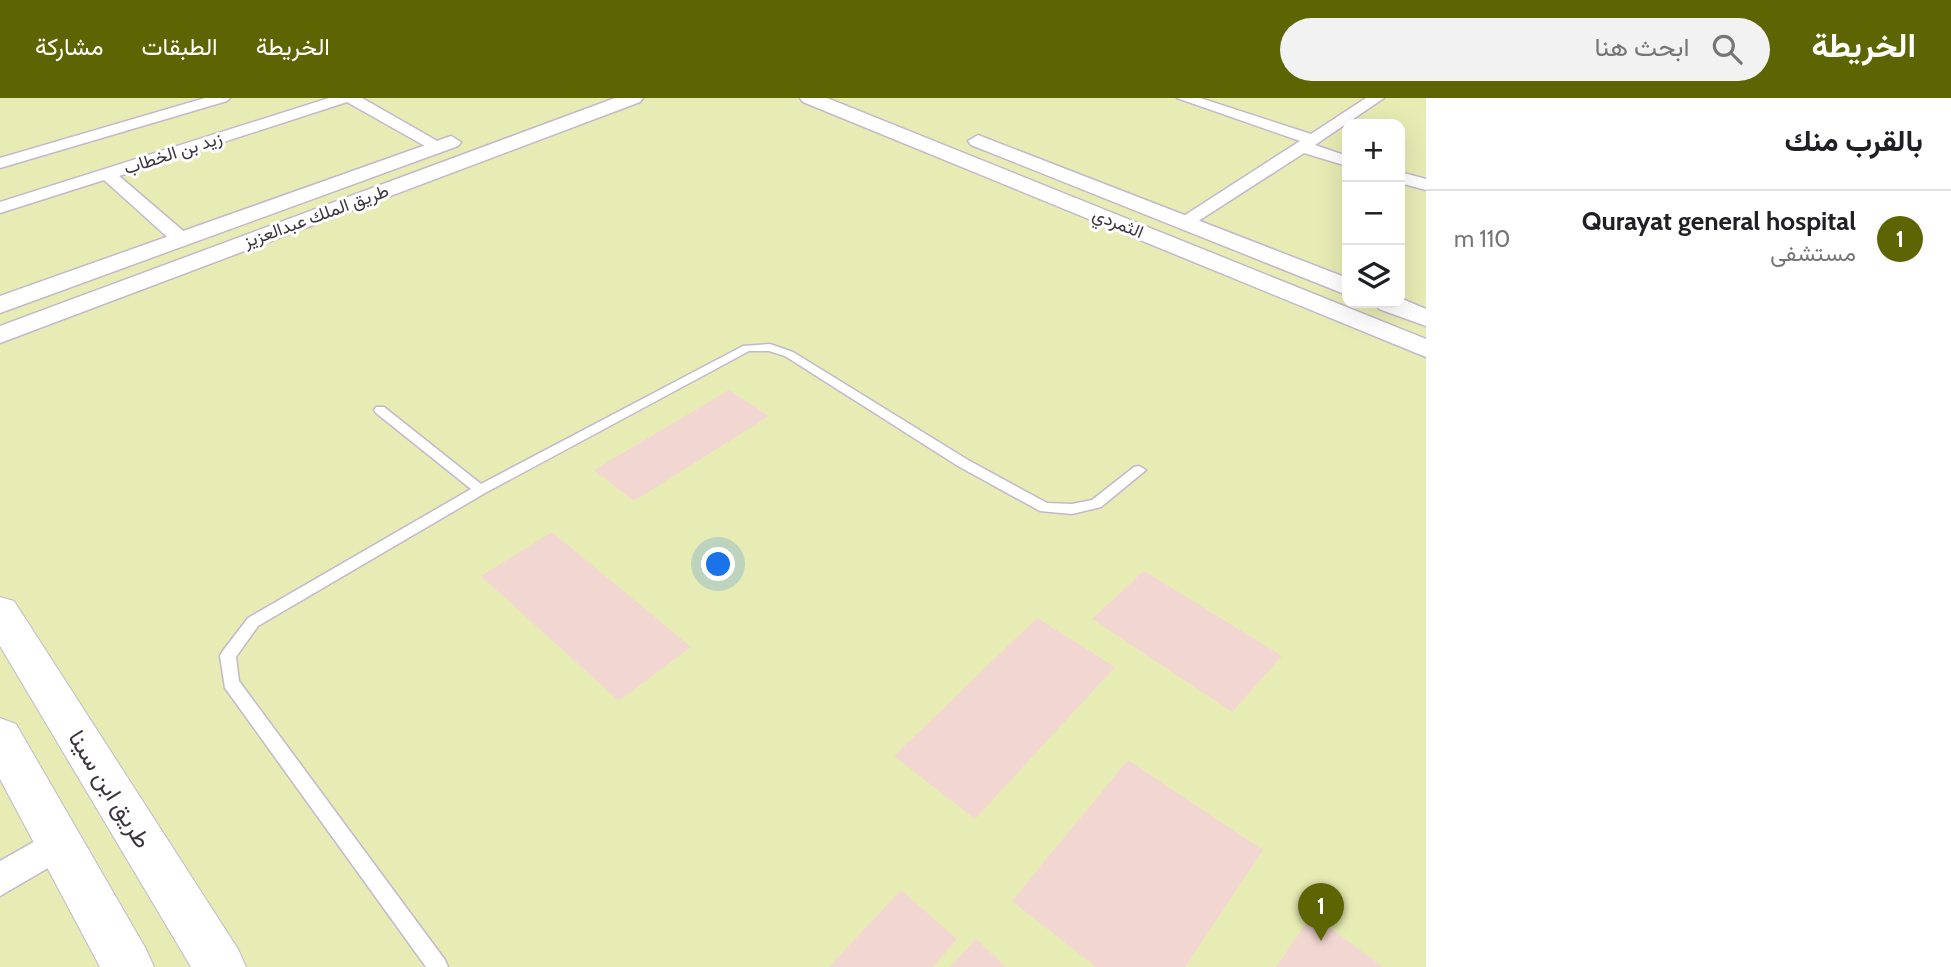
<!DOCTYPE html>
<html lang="ar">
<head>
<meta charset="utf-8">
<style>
  :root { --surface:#fff; --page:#f2f2f2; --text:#202124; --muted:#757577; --line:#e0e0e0; --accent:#5d6402 }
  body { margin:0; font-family:Cabin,Vazirmatn,sans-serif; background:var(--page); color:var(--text); direction:rtl }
  .controls { position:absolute; right:21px; top:21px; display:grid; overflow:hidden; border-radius:14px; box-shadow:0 7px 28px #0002 }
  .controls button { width:63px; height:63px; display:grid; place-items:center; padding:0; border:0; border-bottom:2px solid var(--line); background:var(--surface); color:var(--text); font:35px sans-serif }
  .you { position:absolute; left:719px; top:467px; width:24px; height:24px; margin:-18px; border:5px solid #fff; border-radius:50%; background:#1a73e8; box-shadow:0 0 0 10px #1a73e833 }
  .badge { display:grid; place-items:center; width:46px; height:46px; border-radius:50%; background:var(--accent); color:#fff; font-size:23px; font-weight:700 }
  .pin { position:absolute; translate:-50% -58px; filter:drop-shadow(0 2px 4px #0008) }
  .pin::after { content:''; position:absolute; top:37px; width:24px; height:21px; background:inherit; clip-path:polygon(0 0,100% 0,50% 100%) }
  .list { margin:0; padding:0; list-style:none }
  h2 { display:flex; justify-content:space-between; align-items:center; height:91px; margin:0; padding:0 28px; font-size:30px }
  h2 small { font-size:23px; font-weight:400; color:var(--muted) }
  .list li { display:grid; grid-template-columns:46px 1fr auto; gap:21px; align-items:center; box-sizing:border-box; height:98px; padding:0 28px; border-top:2px solid var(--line) }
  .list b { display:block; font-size:26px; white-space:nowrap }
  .list p { margin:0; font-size:23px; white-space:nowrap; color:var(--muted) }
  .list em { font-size:23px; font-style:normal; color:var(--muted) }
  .icon { flex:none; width:38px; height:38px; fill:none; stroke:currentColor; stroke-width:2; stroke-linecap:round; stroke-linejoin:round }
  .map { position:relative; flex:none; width:1426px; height:869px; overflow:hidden; direction:ltr }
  header { display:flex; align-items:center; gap:42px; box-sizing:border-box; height:98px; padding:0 35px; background:var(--accent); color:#fff }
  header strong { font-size:33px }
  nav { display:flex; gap:38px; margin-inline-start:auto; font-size:24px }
  .search { width:490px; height:63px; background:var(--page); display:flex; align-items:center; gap:18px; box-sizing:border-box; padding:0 24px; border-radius:38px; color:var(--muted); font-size:26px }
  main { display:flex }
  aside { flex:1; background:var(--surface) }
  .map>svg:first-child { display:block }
</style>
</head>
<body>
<header>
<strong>الخريطة</strong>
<div class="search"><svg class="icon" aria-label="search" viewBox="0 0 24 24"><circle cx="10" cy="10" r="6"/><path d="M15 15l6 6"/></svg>ابحث هنا</div>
<nav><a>الخريطة</a><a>الطبقات</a><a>مشاركة</a></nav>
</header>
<main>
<aside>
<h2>بالقرب منك<small></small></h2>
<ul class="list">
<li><span class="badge">1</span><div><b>Qurayat general hospital</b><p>مستشفى</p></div><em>110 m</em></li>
</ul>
</aside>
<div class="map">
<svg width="1426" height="869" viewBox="0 0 1426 869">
  <rect width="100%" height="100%" fill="#f9f0fd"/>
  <path fill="#e7ecb4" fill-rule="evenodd" d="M0,0H1426V869H0ZM1347,26H1400V205H1347Z"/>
  <path fill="#f2d6d2" d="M729,292L769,318L634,403L594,372Z
    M552,434L691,549L619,603L481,478Z
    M1144,473L1282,558L1232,614L1092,521Z
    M1037,520L1115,569L975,721L894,658Z
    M1128,662L1263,752L1185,869H1096L1012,803Z
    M901,792L957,841L933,869H829Z
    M1312,817L1383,869H1276Z
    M976,841L1006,869H950Z"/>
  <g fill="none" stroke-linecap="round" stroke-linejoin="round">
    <g stroke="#c5b7cb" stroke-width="3">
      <path id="service" d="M770,246L793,254L968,362L1047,405L1072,406L1092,402L1134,369L1139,368L1146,372L1101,409L1072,416L1040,413L958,368L785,258L769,253H749L485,395L258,528L236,559L239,583L445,862L448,869H426L225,590L220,558L222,554L248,520L471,391L376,315L374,312L376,309H384L481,386L743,248Z"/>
    </g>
    <g stroke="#c5b7cb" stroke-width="3">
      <path id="minor" d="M205,0H230L227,3L0,70V60Z
        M329,0H362L446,48L438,53L432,52L347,4L119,78L188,137L190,141L188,145H174L104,82L0,115V104Z
        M1177,0H1200L1311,36L1366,0H1384L1315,47L1347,58V68L1304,55L1186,131L1179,129L1177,125L1179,121L1300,43Z
        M1400,74L1426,81V92L1400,85Z
        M60,729L72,734L77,745L72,756L0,798V763Z"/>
    </g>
    <g stroke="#c5b7cb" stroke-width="3">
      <path id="tertiary" d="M615,0H643L640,4L0,245V228Z
        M800,0H827L1426,241V259L803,4Z
        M978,37L1347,180V197L971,47L968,43Z
        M451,38L461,44L458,48L0,215V198Z
        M1400,200L1426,211V228L1379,211L1375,205H1400Z"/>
    </g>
    <g stroke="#c5b7cb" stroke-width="2">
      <path id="secondary" d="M0,499L14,503L238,851L246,869H191L0,548Z
        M0,620L16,626L146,851L154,869H100L0,681Z"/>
    </g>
    <use href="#service" fill="#fff" fill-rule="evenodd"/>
    <use href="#minor" fill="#fff" fill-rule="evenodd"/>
    <use href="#tertiary" fill="#fff" fill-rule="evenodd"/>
    <use href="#secondary" fill="#fff" fill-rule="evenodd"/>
  </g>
  <g text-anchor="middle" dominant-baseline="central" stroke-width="6" stroke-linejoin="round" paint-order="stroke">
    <g font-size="18" fill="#3b353e" stroke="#fff">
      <text transform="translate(173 55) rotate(-18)">زيد بن الخطاب</text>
      <text transform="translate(316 118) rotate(-20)">طريق الملك عبدالعزيز</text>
      <text transform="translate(1118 125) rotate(22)">الثمردي</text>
    </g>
    <g font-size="24" fill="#3b353e" stroke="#fff">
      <text transform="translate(110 691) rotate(58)">طريق ابن سينا</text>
    </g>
  </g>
</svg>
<div class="controls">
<button>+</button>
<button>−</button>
<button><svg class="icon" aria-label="layers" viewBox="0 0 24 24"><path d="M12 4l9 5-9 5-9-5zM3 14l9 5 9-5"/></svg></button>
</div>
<div class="you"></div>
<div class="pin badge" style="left:1321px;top:843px">1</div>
</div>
</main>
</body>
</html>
